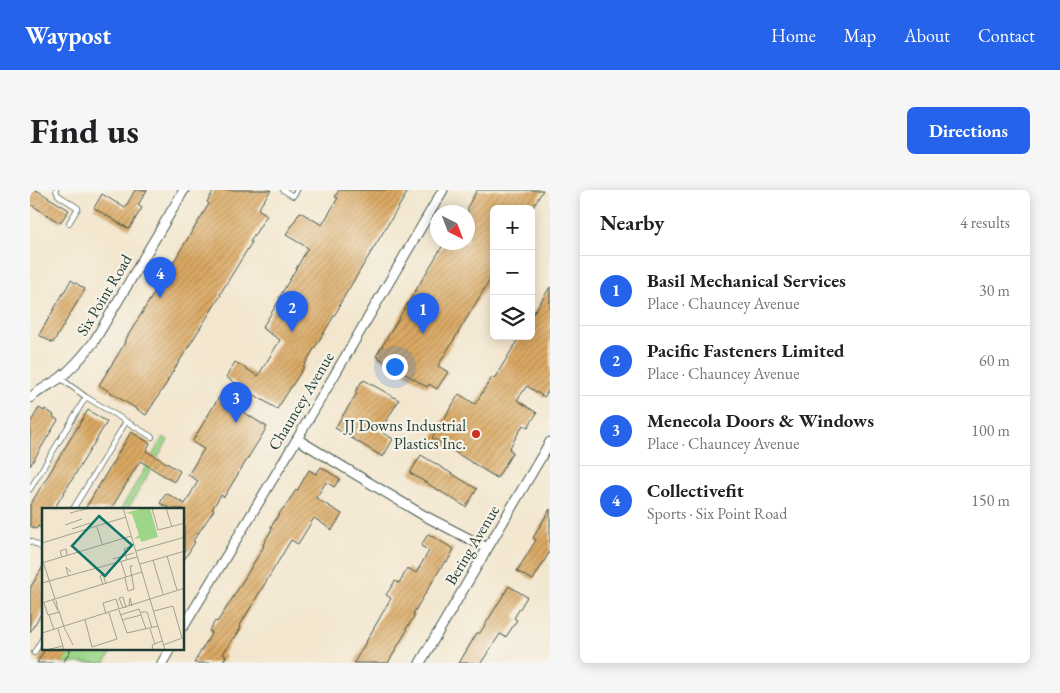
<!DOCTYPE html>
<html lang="en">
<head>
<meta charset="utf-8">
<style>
  :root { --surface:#fff; --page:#f6f6f6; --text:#202124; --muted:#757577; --line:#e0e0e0; --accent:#2563eb }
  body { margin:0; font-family:"EB Garamond",serif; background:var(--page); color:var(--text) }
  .controls { position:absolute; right:15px; top:15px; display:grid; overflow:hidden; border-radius:8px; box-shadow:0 2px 12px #0003 }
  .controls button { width:45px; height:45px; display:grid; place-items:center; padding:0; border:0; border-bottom:1px solid var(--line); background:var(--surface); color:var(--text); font:25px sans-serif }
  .compass { position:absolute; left:400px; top:15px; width:45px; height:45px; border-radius:50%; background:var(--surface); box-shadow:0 2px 12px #0003; rotate:138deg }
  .you { position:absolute; left:364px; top:176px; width:18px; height:18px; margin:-12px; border:4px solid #fff; border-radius:50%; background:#1a73e8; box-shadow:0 0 0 8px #1a73e833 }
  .badge { display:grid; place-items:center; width:32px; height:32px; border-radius:50%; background:var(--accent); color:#fff; font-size:16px; font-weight:700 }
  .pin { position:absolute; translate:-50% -41px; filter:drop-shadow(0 1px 2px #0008) }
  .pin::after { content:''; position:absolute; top:26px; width:18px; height:15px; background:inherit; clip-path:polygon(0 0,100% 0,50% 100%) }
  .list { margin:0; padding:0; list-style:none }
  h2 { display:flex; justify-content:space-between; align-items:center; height:65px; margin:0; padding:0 20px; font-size:21px }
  h2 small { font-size:16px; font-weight:400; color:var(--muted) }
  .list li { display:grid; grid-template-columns:32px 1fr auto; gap:15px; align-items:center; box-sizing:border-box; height:70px; padding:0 20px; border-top:1px solid var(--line) }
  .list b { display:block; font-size:19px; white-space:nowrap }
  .list p { margin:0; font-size:16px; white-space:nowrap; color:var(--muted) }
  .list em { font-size:16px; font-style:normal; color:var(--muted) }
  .icon { flex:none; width:28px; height:28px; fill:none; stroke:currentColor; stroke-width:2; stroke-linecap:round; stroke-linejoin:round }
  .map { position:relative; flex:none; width:520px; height:473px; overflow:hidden; border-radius:8px }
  header { display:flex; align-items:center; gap:30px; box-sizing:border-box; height:70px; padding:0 25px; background:var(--accent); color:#fff }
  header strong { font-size:24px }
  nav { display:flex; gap:28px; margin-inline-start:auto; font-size:18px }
  .intro { display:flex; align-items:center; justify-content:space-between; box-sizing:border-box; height:120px; padding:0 30px }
  h1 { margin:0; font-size:35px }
  .button { padding:12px 22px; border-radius:8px; background:var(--accent); color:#fff; font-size:18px; font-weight:700 }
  main { display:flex; gap:30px; padding:0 30px }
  aside { flex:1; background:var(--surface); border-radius:8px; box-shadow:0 2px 12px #0003 }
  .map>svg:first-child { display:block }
</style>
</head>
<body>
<header>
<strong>Waypost</strong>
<nav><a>Home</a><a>Map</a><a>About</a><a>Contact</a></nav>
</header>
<div class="intro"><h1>Find us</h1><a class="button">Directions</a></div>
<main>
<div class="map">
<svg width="520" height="473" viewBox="0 0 520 473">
  <defs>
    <pattern id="building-hatch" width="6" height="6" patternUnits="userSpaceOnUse" patternTransform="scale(1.25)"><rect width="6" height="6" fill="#dba963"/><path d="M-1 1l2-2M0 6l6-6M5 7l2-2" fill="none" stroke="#b18b52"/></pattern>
  </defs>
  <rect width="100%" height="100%" fill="#f7f3e8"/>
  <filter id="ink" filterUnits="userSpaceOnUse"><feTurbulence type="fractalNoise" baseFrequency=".02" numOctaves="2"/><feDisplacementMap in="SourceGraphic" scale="10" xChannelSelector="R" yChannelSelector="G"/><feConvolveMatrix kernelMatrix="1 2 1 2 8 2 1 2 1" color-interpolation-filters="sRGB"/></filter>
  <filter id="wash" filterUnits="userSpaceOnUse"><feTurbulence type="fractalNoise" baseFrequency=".0096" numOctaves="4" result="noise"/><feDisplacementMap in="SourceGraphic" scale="20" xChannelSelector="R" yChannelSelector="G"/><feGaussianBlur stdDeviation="1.12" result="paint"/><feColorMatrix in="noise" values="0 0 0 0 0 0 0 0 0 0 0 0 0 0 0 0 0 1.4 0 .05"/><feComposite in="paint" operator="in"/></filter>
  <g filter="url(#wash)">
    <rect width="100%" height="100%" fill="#f3e6ce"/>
    <path fill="#9dd689" stroke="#5e8a5e" d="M133,247L138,250L98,319H91Z
      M40,459H83L75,473H32Z"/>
    <g id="blocks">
      <path fill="url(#building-hatch)" d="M0,0H6L39,20L30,33L0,14Z
        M105,0H117L108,15L112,18L99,39L64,18L72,4L95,18Z
        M184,0H241L228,19L237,25L220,52H222L190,104L191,105L137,191H138L116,225L69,195L95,153L94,152L179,14L177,12Z
        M309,0H372L377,3L309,115L310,116L273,177H274L247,219L196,187L205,172L228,186L250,150L232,138L250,109L249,108L278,58L256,45L270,22L292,35L308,8L305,7Z
        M447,0H513L502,19H464V83L408,176L418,182L407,199L399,194L397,197L346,166L413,55H414L416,52H438V16Z
        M41,90L55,99L23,153L9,145Z
        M520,97V198L514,207L497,196L487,210L507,223L498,237L493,235L479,259L483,262L467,288L402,248L429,204L445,214L462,187L464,189L490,146H501V127Z
        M334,190L369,210L350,241L363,249L353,267L305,238L327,203L325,202L332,191L333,192Z
        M189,207L237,237L194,307L191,305L182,319L184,320L163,351L165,352L154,370V319H141L130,313L136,303L155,314L168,291L158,285L174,259L162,252Z
        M9,218L14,221L15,219L24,225L23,227L28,230L0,276V233Z
        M58,220L77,232L24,319H14V340L8,336L6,339L0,336V315Z
        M101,242L120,253L116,261L150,281L144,292L110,271L81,319H55Z
        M391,265L447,299L436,317L380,283Z
        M291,277L310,289L304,297L296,292L286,308L312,324L302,340L284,328L268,354L261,350L209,437L211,438L204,449L203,448L193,464L196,466L192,473H164L182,442L179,441L185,431L187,432L199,414L234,356L233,355L235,351L242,339L241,337L253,318H254L266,300L267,301L279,280L286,284Z
        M520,319V361L503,390L487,381L506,350L503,348Z
        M398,344L424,359L417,372L415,371L398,399L383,424L385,425L376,439L377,440L358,473H324L361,408L356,405L365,391L369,393L378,378L386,383L399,361L391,356Z
        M14,375V419L0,442V398Z
        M479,396L497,407L484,428L487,430L476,447L470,444L451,473H429L447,443H450Z
        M15,459H41L33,473H7Z"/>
    </g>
  </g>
  <g filter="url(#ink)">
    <use href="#blocks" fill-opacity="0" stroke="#3f564b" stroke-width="1"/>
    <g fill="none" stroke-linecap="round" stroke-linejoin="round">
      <g stroke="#3f564b" stroke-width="6">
        <path id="service" d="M26,0L28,5L48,18L39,33
          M253,0L263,6L267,0
          M30,188L56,207L122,247
          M0,299L56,207
          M43,319L96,232
          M0,351L14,359
          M4,463L14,446"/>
      </g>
      <g stroke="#3f564b" stroke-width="11">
        <path id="minor" d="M0,208C9,200 20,195 30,188C43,178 53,166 63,153L154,0
          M267,249L393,325L457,358
          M154,436L267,249L413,0
          M132,473L140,459
          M390,473L520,252"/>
      </g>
      <use href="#service" stroke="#fff" stroke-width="4.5"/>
      <use href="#minor" stroke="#fff" stroke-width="9"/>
    </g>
  </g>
  <circle fill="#c8321e" stroke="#f7f3e8" stroke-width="2" cx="446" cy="244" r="5"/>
  <g text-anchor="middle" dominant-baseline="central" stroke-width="4.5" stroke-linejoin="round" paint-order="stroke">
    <g font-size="16" fill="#1f3d34" stroke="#f7f3e8">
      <text transform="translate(74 105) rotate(-59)">Six Point Road</text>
      <text transform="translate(271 211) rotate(-59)">Chauncey Avenue</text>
      <text transform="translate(442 355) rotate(-59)">Bering Avenue</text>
    </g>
    <g font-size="16" fill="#1f3d34" stroke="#f7f3e8" text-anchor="end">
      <text x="436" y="235">JJ Downs Industrial<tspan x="436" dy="18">Plastics Inc.</tspan></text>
    </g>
  </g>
  <g transform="translate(12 318)">
    <rect width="142" height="142" fill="#f3e6ce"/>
    <path d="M101,0H108L116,29L99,34L98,30L92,31L97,27L90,6L84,5Z" fill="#9dd689"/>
    <path fill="none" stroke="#9ea290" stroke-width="1" d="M81,0L123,142M110,0L116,22L143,15M124,0L130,19M28,5L48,0M23,17L40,11M55,19L60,36M30,21L48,15M0,35L84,9M94,43L143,29M125,48L135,82M20,49L18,43L24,41L25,47M0,50L13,91M71,51L92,45M85,52L82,41L89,38M111,52L121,86M79,54L84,69M0,55L89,28M98,56L143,43M26,67L24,59L29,64M83,70L86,83L92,81L88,58H91M0,75L95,49M61,77L58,68L61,67L64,76M11,92L16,103L14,92M0,95L100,64M2,95L6,107L18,104M87,97L88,90L90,98M81,100L77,90L81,89L84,100M77,102L85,125L116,118M17,103L22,119M112,103L131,98L140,130M99,104H105L110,120M64,106L61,95L74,91L77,101M7,107L12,122M78,107L97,101L99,107M43,112L50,139L75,131L67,105M80,112L99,107L104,121M22,119L31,137M16,121L22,142M108,121L113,136M0,125L143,80M121,137L143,129M4,142L21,138M111,142L110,137L120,133"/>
    <path fill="#0f766e" fill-opacity="0.15" stroke="#0f766e" stroke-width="2.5" d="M57,8L90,37L63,68L30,38Z"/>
    <rect width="142" height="142" fill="none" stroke="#1f3d34" stroke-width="2.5"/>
  </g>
</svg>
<div class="controls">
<button>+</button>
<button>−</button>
<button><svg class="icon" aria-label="layers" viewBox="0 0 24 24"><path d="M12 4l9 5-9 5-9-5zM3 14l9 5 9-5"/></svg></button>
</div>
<svg class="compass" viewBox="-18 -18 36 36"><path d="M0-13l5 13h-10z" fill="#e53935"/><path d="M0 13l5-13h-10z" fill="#757577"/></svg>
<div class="you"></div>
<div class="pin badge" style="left:393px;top:144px">1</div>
<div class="pin badge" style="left:262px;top:142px">2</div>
<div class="pin badge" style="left:206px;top:233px">3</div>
<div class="pin badge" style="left:130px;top:108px">4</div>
</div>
<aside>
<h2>Nearby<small>4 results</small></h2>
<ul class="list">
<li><span class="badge">1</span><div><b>Basil Mechanical Services</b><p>Place · Chauncey Avenue</p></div><em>30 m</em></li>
<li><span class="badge">2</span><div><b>Pacific Fasteners Limited</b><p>Place · Chauncey Avenue</p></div><em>60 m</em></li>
<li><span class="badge">3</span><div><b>Menecola Doors &amp; Windows</b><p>Place · Chauncey Avenue</p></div><em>100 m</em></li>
<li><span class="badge">4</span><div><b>Collectivefit</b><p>Sports · Six Point Road</p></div><em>150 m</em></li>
</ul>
</aside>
</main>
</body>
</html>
